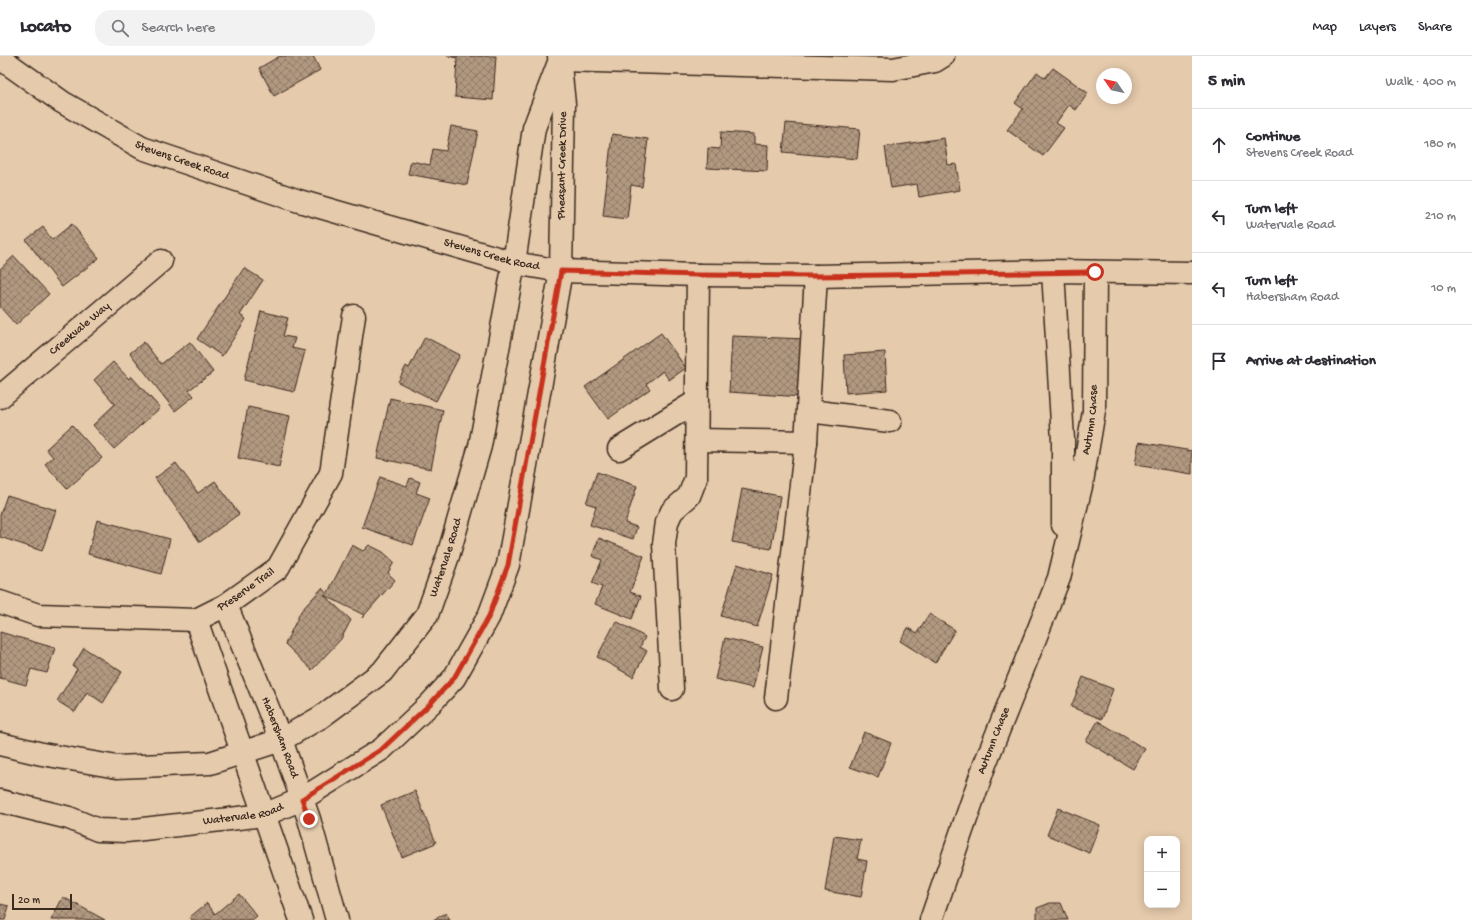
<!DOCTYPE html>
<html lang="en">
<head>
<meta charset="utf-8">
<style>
  :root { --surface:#fff; --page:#f2f2f3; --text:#2b2b33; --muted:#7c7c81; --line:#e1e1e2 }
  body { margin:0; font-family:"Gochi Hand",sans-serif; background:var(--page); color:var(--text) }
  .controls { position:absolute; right:12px; bottom:12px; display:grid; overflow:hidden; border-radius:8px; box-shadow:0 2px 10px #0003 }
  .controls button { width:36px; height:36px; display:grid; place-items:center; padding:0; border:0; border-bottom:1px solid var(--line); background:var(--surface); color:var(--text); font:20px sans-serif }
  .compass { position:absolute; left:1096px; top:12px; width:36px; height:36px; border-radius:50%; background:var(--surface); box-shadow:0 2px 10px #0003; rotate:304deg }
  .scale { position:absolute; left:12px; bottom:10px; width:60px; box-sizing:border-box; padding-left:4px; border:2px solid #3b2a1e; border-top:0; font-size:11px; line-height:14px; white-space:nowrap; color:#3b2a1e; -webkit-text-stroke:3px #e5caac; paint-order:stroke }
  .stop { position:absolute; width:12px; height:12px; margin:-9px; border:3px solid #c8321e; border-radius:50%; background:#fff }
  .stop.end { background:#c8321e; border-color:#fff; box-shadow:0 1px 4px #0008 }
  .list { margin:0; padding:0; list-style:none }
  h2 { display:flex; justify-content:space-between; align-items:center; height:52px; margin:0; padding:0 16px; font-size:17px }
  h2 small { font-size:13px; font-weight:400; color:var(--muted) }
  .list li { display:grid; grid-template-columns:26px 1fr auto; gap:12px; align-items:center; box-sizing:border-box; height:72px; padding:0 16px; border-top:1px solid var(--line) }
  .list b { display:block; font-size:15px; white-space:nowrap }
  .list p { margin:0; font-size:13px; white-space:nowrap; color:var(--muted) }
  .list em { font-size:13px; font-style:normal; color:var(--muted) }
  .icon { flex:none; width:22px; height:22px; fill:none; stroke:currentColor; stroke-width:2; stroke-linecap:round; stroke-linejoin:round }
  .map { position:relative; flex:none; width:1192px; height:864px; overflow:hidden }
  header { display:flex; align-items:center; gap:24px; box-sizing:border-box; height:56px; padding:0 20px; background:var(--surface); border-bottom:1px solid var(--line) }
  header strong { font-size:19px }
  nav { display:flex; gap:22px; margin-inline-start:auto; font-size:14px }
  .search { width:280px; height:36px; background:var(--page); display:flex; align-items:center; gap:10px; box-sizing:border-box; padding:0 14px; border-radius:16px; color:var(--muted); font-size:15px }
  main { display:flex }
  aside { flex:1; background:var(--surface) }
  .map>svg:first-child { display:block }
</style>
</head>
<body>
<header>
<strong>Locato</strong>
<div class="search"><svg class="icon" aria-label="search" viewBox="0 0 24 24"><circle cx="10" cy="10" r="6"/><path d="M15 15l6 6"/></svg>Search here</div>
<nav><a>Map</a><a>Layers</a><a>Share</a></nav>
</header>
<main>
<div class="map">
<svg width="1192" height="864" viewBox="0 0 1192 864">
  <defs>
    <pattern id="building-cross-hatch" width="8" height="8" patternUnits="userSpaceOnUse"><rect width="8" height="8" fill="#b19880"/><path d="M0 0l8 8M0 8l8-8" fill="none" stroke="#917c68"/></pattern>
  </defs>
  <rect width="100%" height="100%" fill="#e5caac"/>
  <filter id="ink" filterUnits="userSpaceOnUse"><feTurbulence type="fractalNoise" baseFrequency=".025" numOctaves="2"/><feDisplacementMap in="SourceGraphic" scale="8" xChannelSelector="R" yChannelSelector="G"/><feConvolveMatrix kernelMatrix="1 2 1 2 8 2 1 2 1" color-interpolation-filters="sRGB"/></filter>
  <g filter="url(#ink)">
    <path fill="url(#building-cross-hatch)" stroke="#3b2a1e" d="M280,0H313L320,14L274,40L259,12Z
      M447,0H496L493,44L455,41L457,2Z
      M1053,12L1088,37L1076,54L1069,49L1056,67L1064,72L1043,100L1007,74L1023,53L1015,47L1037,16L1045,22Z
      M786,67L860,73L857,103L783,96Z
      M451,70L478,75L467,129L408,118L411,105L430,109L433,93L446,95Z
      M721,76L754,78V88L768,89L767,115L707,112L708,92L720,93Z
      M612,78L648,83L642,131L631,129L627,163L603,160Z
      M944,82L948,109L956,108L960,134L919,141L917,128L891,132L885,91Z
      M72,168L99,202L62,231L26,184L43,171L52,184Z
      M14,200L49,238L16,269L0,251V213Z
      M244,212L263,224L240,259L246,263L222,300L197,283Z
      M261,255L288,262L283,280L295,282L292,292L305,295L294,336L244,324Z
      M661,277L686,312L669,324L663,315L646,328L650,333L608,363L585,331Z
      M732,280L805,283L802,341L729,336Z
      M425,281L460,299L436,345L398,326L406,310L409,312Z
      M144,286L161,308L190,286L213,316L189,334L194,340L175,355L130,297Z
      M885,296L887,334L846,337L844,299Z
      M113,306L129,323L131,320L160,352L114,393L93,369L115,348L94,324Z
      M390,342L443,354L431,413L377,402Z
      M248,351L290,360L279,411L238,402Z
      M72,369L102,402L67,433L45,408L53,401L46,393Z
      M1139,386L1192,395V418L1135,409Z
      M176,407L198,437L215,425L239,458L200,486L155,422Z
      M597,416L637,430L625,467L637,471L633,483L590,469L596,450L586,447Z
      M380,421L407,430L410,422L420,426L416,437L430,442L413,489L362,471Z
      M742,433L780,440L771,493L732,486Z
      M7,439L56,454L42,495L0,481V459Z
      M97,464L170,483L161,518L88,498Z
      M599,482L644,500L630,536L641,540L632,563L595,548L602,531L592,527L602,504L592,500Z
      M352,489L363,495L369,489L383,496L394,506L388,517L395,524L362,562L364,559L324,539L351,564L341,583L312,614L285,588L301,555L322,532L327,538Z
      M737,508L773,519L757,571L721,560Z
      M929,558L955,574L935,607L900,585L908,572L917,577Z
      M616,565L645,581L640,591L647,595L633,621L597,601Z
      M0,576L55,592L47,617L31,613L26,629L0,622Z
      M725,582L763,591L753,632L715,623Z
      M84,592L122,616L103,647L87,636L75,656L57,645L77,613L73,610Z
      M1083,621L1113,633L1102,663L1071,651Z
      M1098,665L1145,693L1133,713L1086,685Z
      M864,676L891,687L878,721L850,711Z
      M415,735L436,787L402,801L381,749Z
      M1058,752L1100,769L1089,797L1047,779Z
      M834,780L861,784L857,803L867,805L861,841L825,835Z
      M239,838L257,860L252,864H192L190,861L207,847L215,858Z
      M63,841L105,864H51Z
      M1050,847H1061L1068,864H1037V852Z
      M0,848L9,850L5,864H0Z
      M446,857L450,864H433Z"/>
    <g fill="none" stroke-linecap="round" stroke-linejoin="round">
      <g stroke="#3b2a1e" stroke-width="25">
        <g id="minor">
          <path id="s1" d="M0,2L62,46L142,92L299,145L514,207L561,215L698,219L816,220L1053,215L1192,217"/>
          <path d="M560,4L893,13L935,5L943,0"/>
          <path d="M1053,215L1063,384V469"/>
          <path id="s2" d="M0,341L161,205"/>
          <path d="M809,355L890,365"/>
          <path d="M697,384L806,386"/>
          <path d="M619,393L697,345"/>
          <path id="s3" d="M0,546L38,559L196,564L226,549L278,512L331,417L354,260"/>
          <path id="s4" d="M226,549L281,684L309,763L337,864"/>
          <path d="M196,564L301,864"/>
          <path d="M672,633L664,488L667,466L672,455L689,440L696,422L698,219"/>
          <path d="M776,642L806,386L816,220"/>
          <path id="s5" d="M0,688L42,698L117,711L210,707L281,684L321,661L382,616L427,559L448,500L480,390L514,207L534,72L558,9"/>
          <path id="s6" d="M0,745L69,762L98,774L126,775L264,759L302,743L382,693L430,648L454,622L489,560L508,509L561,215L564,48L559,0"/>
          <path id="s7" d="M931,864L985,708L1059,522L1082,426L1094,355L1095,216"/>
        </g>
      </g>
      <use href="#minor" stroke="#e5caac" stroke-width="22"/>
    </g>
  </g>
  <g fill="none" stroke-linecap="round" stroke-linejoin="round" filter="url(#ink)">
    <path stroke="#c8321e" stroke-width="5" d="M309,763L302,743L382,693L430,648L454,622L489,560L508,509L561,215L698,219L816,220L1095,216"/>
  </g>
  <g text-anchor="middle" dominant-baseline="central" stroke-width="3.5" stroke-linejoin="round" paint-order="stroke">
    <g font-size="12" fill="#3b2a1e" stroke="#e5caac">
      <text stroke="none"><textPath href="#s1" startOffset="210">Stevens Creek Road</textPath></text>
      <text stroke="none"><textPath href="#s6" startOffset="1036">Pheasant Creek Drive</textPath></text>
      <text stroke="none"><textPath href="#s1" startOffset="534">Stevens Creek Road</textPath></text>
      <text stroke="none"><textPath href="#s2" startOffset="105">Creekvale Way</textPath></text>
      <text stroke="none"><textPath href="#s7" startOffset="527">Autumn Chase</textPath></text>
      <text stroke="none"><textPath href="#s5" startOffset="542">Watervale Road</textPath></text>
      <text stroke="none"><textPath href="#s3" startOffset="257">Preserve Trail</textPath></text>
      <text stroke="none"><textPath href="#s4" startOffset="143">Habersham Road</textPath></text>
      <text stroke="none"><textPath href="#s7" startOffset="190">Autumn Chase</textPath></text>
      <text stroke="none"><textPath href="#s6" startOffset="249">Watervale Road</textPath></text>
    </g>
  </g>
</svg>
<div class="controls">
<button>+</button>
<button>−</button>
</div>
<svg class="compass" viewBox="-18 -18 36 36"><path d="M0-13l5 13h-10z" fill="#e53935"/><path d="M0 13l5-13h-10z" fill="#7c7c81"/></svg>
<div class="scale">20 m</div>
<div class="stop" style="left:1095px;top:216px"></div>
<div class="stop end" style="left:309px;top:763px"></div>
</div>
<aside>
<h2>5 min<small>Walk · 400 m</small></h2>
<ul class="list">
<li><svg class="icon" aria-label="ahead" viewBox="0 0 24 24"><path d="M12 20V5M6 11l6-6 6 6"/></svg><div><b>Continue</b><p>Stevens Creek Road</p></div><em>180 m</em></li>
<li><svg class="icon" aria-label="left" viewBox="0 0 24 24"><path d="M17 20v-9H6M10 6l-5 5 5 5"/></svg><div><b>Turn left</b><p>Watervale Road</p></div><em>210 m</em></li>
<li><svg class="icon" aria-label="left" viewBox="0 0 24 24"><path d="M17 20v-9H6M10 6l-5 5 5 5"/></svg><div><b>Turn left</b><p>Habersham Road</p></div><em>10 m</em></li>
<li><svg class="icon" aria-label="arrive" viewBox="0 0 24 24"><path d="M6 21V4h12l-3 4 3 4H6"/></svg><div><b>Arrive at destination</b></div></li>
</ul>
</aside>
</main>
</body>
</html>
